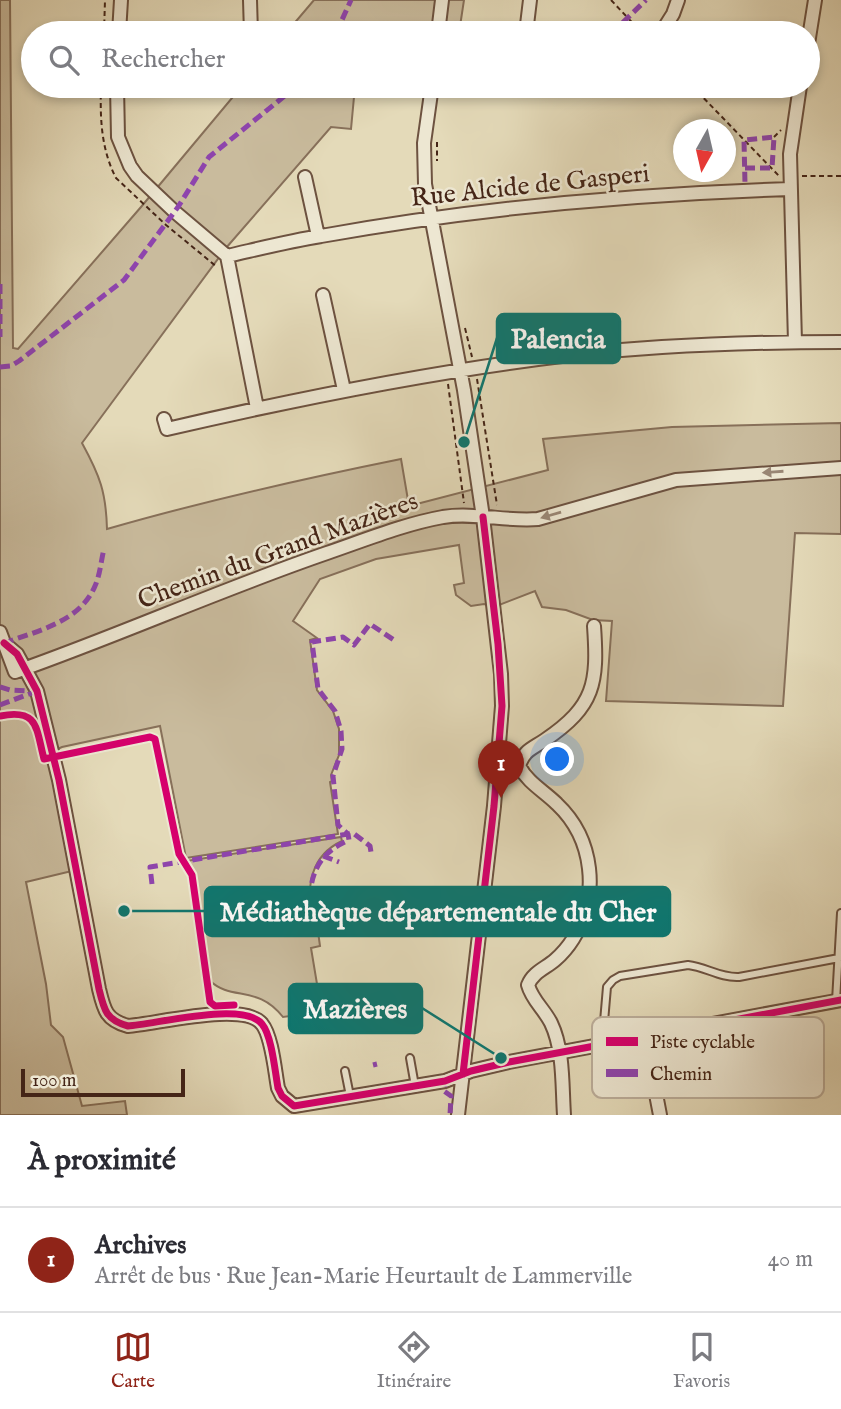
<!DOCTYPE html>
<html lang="fr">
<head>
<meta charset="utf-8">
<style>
  :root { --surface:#fff; --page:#f7f7f7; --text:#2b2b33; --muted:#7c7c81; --line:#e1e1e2; --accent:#8f2418 }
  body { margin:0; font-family:"IM FELL English",serif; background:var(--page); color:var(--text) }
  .compass { position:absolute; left:673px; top:119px; width:63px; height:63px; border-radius:50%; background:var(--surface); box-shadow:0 4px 10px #0003; rotate:188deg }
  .scale { position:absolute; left:21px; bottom:18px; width:164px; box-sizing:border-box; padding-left:7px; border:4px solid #452517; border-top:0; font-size:19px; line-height:24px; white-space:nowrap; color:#452517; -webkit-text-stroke:5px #ede7d2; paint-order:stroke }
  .you { position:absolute; left:558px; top:760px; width:24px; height:24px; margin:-18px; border:5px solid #fff; border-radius:50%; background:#1a73e8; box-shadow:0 0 0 10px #1a73e833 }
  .badge { display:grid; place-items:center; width:46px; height:46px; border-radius:50%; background:var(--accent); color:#fff; font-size:23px; font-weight:700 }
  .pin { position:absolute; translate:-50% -58px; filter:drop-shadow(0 2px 4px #0008) }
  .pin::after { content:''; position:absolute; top:37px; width:24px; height:21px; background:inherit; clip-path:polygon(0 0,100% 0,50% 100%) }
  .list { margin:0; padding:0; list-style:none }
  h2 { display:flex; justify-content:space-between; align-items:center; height:91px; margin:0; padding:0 28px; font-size:30px }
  h2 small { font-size:23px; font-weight:400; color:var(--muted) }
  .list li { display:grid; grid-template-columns:46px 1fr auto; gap:21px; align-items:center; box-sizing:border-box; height:105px; padding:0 28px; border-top:2px solid var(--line) }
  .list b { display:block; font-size:26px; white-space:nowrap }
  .list p { margin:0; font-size:23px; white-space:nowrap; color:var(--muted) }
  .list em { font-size:23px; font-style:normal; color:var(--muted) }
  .icon { flex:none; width:38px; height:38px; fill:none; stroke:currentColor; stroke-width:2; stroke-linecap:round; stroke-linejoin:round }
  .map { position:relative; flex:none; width:841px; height:1115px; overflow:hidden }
  .search { position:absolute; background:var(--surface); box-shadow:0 4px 10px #0003; left:21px; right:21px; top:21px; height:77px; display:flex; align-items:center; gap:18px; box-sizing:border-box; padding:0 24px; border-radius:38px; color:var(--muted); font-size:26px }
  .sheet { height:196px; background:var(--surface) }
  nav { display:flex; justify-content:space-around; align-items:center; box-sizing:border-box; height:98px; border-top:2px solid var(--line); background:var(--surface); font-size:19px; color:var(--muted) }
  nav a { display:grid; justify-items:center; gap:4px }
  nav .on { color:var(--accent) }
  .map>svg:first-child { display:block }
</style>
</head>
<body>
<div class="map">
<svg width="841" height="1115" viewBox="0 0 841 1115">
  <rect width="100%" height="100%" fill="#e4dab9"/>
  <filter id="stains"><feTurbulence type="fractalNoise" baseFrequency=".00286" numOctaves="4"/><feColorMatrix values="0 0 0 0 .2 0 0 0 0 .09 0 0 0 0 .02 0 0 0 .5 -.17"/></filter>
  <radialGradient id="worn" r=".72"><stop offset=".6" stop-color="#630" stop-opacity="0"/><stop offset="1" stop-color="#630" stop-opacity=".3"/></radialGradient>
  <path fill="#c9bb9d" stroke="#87705a" stroke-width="2" d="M0,0H10L13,348L18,349L141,207L242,86H363L354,97L351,129L331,127L226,248L82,443C100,476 106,492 107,529C204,501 302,479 401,459L409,506L548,470L543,439L672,427L841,423V534L795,533L783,706L606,701L612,621L593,620L566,610L542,607L535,591L494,607L484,604L471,606L456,595L454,585L464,583L459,545L376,559L320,579L293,621L317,638L310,640L317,690L333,711L339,729V755L331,775L332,781L330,782L338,834L186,858L160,726L62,747L53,751L76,870L26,882L46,984L51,1025L63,1037L82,1106L125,1101L127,1115H0Z
    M314,0H464L459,33H286Z
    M341,837L342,841C310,856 307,886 311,917H316L320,946L311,948L317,984H321L322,988H325L328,1011L283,1017C257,984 232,1002 209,980L196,878L186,861Z"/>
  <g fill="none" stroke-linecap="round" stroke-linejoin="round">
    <g stroke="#6d5240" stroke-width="10">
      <path id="service" d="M836,1001L841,913
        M602,1045L607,987L613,980L620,976L688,965C706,967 720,978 739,977L839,958
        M410,1058L415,1086
        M345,1071L350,1096"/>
    </g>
    <g stroke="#6d5240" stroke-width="16">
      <path id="minor" d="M250,0L251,33
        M119,33L121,0
        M438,33L442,0
        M526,33L530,0
        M661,33L673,14L678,0
        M808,44L815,0
        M117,86L118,137L130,166L137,176L175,212L227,256L257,408
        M432,86L424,143L425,184L464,390L483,517L501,674L502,706L494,806L458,1115
        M305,177L318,236
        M227,256C258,249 289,241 321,236C476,208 632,194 790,189
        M323,295L344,390
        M795,342L790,154L800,86
        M164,419L167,429C300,398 434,371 570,355C660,345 751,342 841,342
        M0,632L15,672C120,635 222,589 327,553C365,540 404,524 443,517C475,512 507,522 538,519L676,480L841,468
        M4,643L17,654L37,691L59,780L99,989C104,1010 106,1020 128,1026C157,1024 244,1001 262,1024C272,1036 275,1072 278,1088L282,1096L294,1106L445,1081L471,1071L509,1062L841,1000
        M645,1037L660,1115
        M564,1115C562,1086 564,1050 551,1023C544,1009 532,1000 528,985C533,972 546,968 555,960C562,954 568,947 573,939C600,896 594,839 557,804C544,791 528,783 519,766C524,750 532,749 545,740C595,706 598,683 594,626"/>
    </g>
    <path stroke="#452517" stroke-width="2" stroke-dasharray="5 3.5" stroke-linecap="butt" d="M611,0L642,33
      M104,33L105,0
      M101,86C100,118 101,149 116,178L166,225L217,267
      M692,86L779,176
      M774,137L781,130
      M437,142V161
      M802,176H841
      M465,328L472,357
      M477,379L497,505
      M448,384L464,503"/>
    <use href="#service" stroke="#ede7d2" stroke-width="6"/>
    <use href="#minor" stroke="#ede7d2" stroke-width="12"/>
    <path stroke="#8e44ad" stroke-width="5" stroke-dasharray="10 5" stroke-linecap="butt" d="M336,33L351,0
      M612,33L646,0
      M745,168H772L774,137L744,140L745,184
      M0,284V337
      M0,367L11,366L19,361L124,280L178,207L209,157L297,86
      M4,643C37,631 80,622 95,586C100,575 101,561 104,549
      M0,687L10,690L30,691
      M0,705L37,691
      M323,856L339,862
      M152,884L150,867L348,834L353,833L370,846L371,852
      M310,898C311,869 323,851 349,840L348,834L338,825L333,776L342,749L341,731L335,711L318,689L312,642L343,637L354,645L370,624L394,640
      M373,1065L377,1064
      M446,1077L444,1091L451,1096L450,1115"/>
    <g stroke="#ede7d2" stroke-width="11">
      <path id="cycleway" d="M4,643L17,654L37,691L59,780L99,989C104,1010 106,1020 128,1026C157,1024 244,1001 262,1024C272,1036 275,1072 278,1088L282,1096L294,1106L445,1081L471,1071L509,1062L841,1000
        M0,716C39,708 36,729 44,759L150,737L155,739L179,854L192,875L210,1002L215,1006L234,1005
        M463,1074L494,806L502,706L498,644L483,517"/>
    </g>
    <use href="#cycleway" stroke="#d6006c" stroke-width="7"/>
  </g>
  <defs><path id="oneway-solid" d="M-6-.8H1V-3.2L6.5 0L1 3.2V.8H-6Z" transform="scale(1.75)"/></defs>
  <g fill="#998674">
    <use href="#oneway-solid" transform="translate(773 472) rotate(176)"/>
    <use href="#oneway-solid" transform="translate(551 515) rotate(164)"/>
  </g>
  <g text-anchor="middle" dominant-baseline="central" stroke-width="5" stroke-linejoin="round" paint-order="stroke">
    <g font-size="26" fill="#452517" stroke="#ede7d2">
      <text transform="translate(530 186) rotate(-6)">Rue Alcide de Gasperi</text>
      <text transform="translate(278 551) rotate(-20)">Chemin du Grand Mazières</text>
    </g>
  </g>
  <rect x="592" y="1017" width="232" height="81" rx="10" fill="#ede7d2" stroke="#bbad9a" stroke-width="2"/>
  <rect x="606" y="1037" width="32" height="9" fill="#d6006c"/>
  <rect x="606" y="1069" width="32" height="8" fill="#8e44ad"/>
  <g font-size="19" fill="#452517">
    <text x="650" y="1048">Piste cyclable</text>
    <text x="650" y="1080">Chemin</text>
  </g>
  <path fill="none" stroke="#0f766e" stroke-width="2.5" d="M464 442L497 338M124 911L205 911M501 1058L422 1008"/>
  <g fill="#0f766e" stroke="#ede7d2" stroke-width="2.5">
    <circle cx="464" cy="442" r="7"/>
    <circle cx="124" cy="911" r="7"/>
    <circle cx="501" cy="1058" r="7"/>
  </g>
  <g fill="#0f766e" stroke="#0f766e" stroke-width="2.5">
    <rect x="497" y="314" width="123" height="49" rx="7"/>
    <rect x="205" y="887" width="465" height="49" rx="7"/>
    <rect x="289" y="984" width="133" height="49" rx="7"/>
  </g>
  <g font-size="28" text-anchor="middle" font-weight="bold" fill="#fff">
    <text x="558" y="348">Palencia</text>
    <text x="438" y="921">Médiathèque départementale du Cher</text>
    <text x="355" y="1018">Mazières</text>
  </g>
  <rect width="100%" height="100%" filter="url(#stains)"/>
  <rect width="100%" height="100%" fill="url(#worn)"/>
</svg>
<svg class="compass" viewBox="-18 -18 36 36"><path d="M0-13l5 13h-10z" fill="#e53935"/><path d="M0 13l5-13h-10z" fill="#7c7c81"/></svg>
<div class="scale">100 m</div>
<div class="you"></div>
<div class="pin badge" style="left:501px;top:798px">1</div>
<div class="search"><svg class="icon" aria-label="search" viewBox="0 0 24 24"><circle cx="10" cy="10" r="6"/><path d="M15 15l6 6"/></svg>Rechercher</div>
</div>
<section class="sheet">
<h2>À proximité<small></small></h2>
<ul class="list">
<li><span class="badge">1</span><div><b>Archives</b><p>Arrêt de bus · Rue Jean-Marie Heurtault de Lammerville</p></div><em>40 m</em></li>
</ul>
</section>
<nav>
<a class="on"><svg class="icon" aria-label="map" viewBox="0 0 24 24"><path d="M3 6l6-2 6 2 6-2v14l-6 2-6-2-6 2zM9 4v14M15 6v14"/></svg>Carte</a>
<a><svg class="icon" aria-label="directions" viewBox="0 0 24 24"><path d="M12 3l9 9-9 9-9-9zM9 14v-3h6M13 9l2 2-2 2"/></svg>Itinéraire</a>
<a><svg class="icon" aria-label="saved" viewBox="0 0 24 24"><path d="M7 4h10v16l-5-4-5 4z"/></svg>Favoris</a>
</nav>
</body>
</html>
